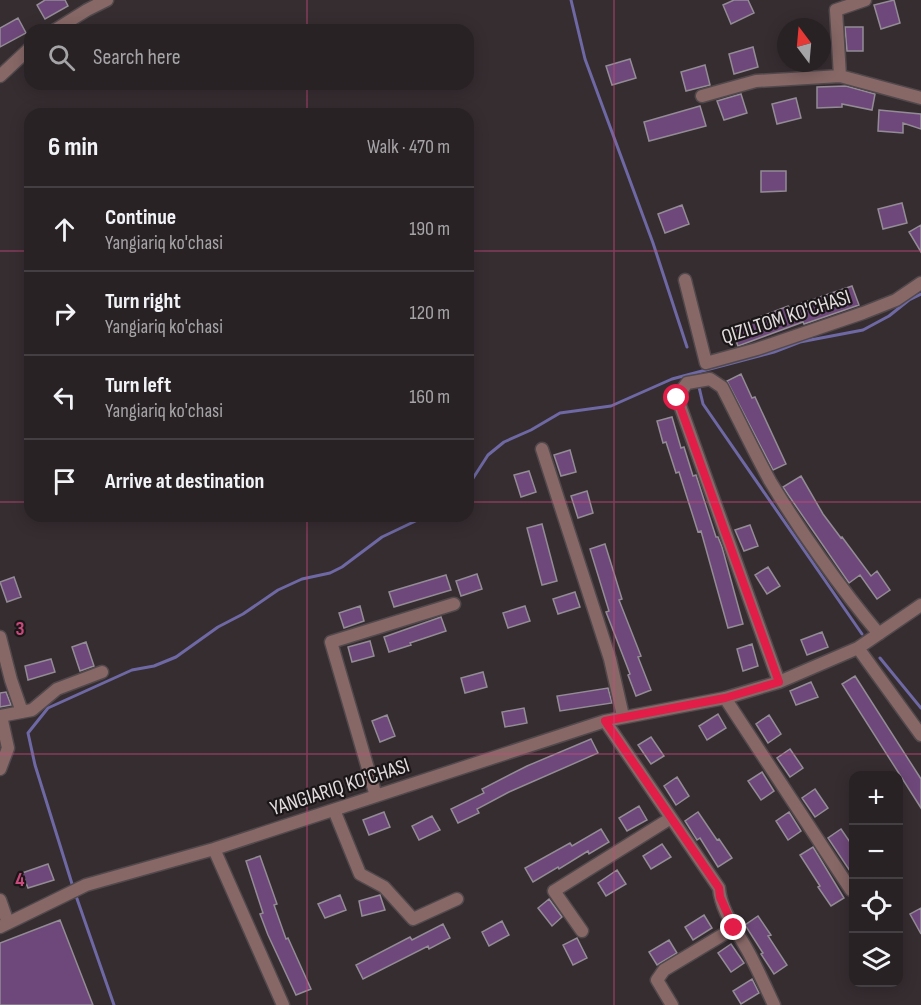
<!DOCTYPE html>
<html lang="en">
<head>
<meta charset="utf-8">
<style>
  :root { --surface:#282225; --page:#342f32; --text:#f1f3f6; --muted:#a5a4a7; --line:#443f42 }
  body { margin:0; font-family:"Sofia Sans Condensed",sans-serif; background:var(--page); color:var(--text) }
  .controls { position:absolute; right:18px; bottom:18px; display:grid; overflow:hidden; border-radius:12px; box-shadow:0 3px 15px #0003 }
  .controls button { width:54px; height:54px; display:grid; place-items:center; padding:0; border:0; border-bottom:2px solid var(--line); background:var(--surface); color:var(--text); font:30px sans-serif }
  .compass { position:absolute; left:777px; top:18px; width:54px; height:54px; border-radius:50%; background:var(--surface); box-shadow:0 3px 15px #0003; rotate:344deg }
  .stop { position:absolute; width:18px; height:18px; margin:-14px; border:4px solid #e11d48; border-radius:50%; background:#fff }
  .stop.end { background:#e11d48; border-color:#fff; box-shadow:0 2px 6px #0008 }
  .list { margin:0; padding:0; list-style:none }
  h2 { display:flex; justify-content:space-between; align-items:center; height:78px; margin:0; padding:0 24px; font-size:26px }
  h2 small { font-size:20px; font-weight:400; color:var(--muted) }
  .list li { display:grid; grid-template-columns:39px 1fr auto; gap:18px; align-items:center; box-sizing:border-box; height:84px; padding:0 24px; border-top:2px solid var(--line) }
  .list b { display:block; font-size:22px; white-space:nowrap }
  .list p { margin:0; font-size:20px; white-space:nowrap; color:var(--muted) }
  .list em { font-size:20px; font-style:normal; color:var(--muted) }
  .icon { flex:none; width:33px; height:33px; fill:none; stroke:currentColor; stroke-width:2; stroke-linecap:round; stroke-linejoin:round }
  .map { position:relative; flex:none; width:921px; height:1005px; overflow:hidden }
  .search { position:absolute; background:var(--surface); box-shadow:0 3px 15px #0003; left:24px; top:24px; width:450px; height:66px; display:flex; align-items:center; gap:15px; box-sizing:border-box; padding:0 21px; border-radius:18px; color:var(--muted); font-size:22px }
  .panel { position:absolute; background:var(--surface); box-shadow:0 3px 15px #0003; left:24px; top:108px; width:450px; height:414px; border-radius:18px }
  .map>svg:first-child { display:block }
</style>
</head>
<body>
<div class="map">
<svg width="921" height="1005" viewBox="0 0 921 1005">
  <rect width="100%" height="100%" fill="#362d31"/>
  <g fill="none" stroke-linecap="round" stroke-linejoin="round">
    <path stroke="#6e69a4" stroke-width="3" d="M571,0L585,59L653,243L687,347
      M699,387L703,404L862,634
      M468,486L488,455L504,442L531,430L560,413L611,406L672,379L774,352L800,342L863,330L889,316L909,300L921,294
      M880,658L921,708
      M73,887L35,765L28,733L48,708L132,670L154,666L176,657L218,627L243,614L278,590L302,579L330,573L342,567L382,537L426,516
      M75,893L114,1005"/>
  </g>
  <path fill="#6e487a" stroke="#938c95" stroke-width="1.5" d="M45,0H65L68,6L45,19L37,5Z
    M734,0H748L754,13L731,24L723,5Z
    M894,0L900,23L881,29L874,5Z
    M18,18L26,33L0,47V28Z
    M845,27H863V51H847Z
    M753,47L758,67L734,74L729,54Z
    M630,59L636,78L612,85L606,66Z
    M705,65L710,85L686,91L681,72Z
    M846,86L875,94L872,110L842,104V107L817,108V87Z
    M741,94L747,113L724,120L717,101Z
    M796,98L801,118L777,124L772,104Z
    M700,106L706,126L649,141L644,122Z
    M879,110L921,114V129L903,123V133L878,131Z
    M761,171H786V191L761,192Z
    M902,203L907,223L883,229L878,209Z
    M682,205L689,224L665,233L658,214Z
    M921,225V252L909,232Z
    M852,286L859,305L804,324L803,322L738,346L731,328L788,306V308Z
    M741,374L752,398L755,397L786,464L773,470L727,381Z
    M672,417L681,448L684,447L693,476L696,475L716,537H718L722,547L743,624L728,628L701,531L698,532L679,472L676,473L666,442L663,443L657,421Z
    M570,450L576,472L561,476L554,455Z
    M529,471L536,492L521,497L514,475Z
    M801,476L823,514L841,538L842,537L871,576L877,571L890,590L877,599L860,575L849,583L789,496L783,487Z
    M587,491L593,513L578,518L571,496Z
    M542,524L557,581L542,585L527,528Z
    M750,525L758,546L744,551L735,530Z
    M605,544L622,599L619,600L641,656L638,657L651,690L636,696L628,675L630,674L606,612L609,611L590,549Z
    M768,567L780,586L767,594L755,575Z
    M477,574L482,589L461,596L456,581Z
    M446,575L451,590L394,607L389,592Z
    M14,577L21,597L7,602L0,582Z
    M575,592L580,607L558,614L553,599Z
    M360,606L364,621L344,628L339,613Z
    M525,606L530,621L508,628L503,613Z
    M441,617L446,631L410,643L411,645L389,652L384,637Z
    M822,632L828,647L807,655L801,640Z
    M370,641L374,656L352,662L348,647Z
    M86,642L94,666L80,671L72,647Z
    M752,644L758,666L743,671L737,649Z
    M51,659L55,672L28,680L25,666Z
    M483,672L487,687L465,693L461,678Z
    M855,676L921,779V808L842,684Z
    M811,682L818,697L796,705L790,691Z
    M608,688L612,703L560,711L557,696Z
    M6,692L11,705L0,707V693Z
    M524,708L527,723L505,727L502,712Z
    M718,714L726,728L707,740L699,726Z
    M387,715L395,736L380,742L372,721Z
    M769,715L781,734L768,743L756,724Z
    M651,737L664,756L651,764L638,745Z
    M591,739L598,753L509,792L477,809L479,813L458,823L451,809L484,793L482,789L527,766Z
    M790,749L803,768L790,777L777,758Z
    M762,772L774,791L761,800L748,781Z
    M677,777L689,796L676,805L664,786Z
    M815,789L828,808L815,817L802,798Z
    M639,806L647,820L627,831L619,818Z
    M384,812L390,827L369,835L363,820Z
    M698,812L717,840L719,839L732,858L718,867L700,838L697,840L685,821Z
    M789,812L801,831L788,840L776,821Z
    M432,816L440,830L419,840L412,826Z
    M601,829L609,842L589,854L588,851L559,869L558,867L533,882L525,868L570,843L572,846Z
    M841,829L854,848V877L828,838Z
    M662,844L671,857L651,869L643,856Z
    M813,847L844,898L831,906L818,887L820,886L800,855Z
    M260,856L277,904L274,905L286,939L288,938L311,989L296,995L268,935L260,914L263,913L246,861Z
    M48,864L54,880L28,888L22,873Z
    M617,870L626,884L606,896L598,883Z
    M340,895L346,910L325,918L318,904Z
    M380,895L385,910L362,916L359,901Z
    M549,899L562,917L552,926L538,908Z
    M921,908V934L910,914Z
    M704,915L712,928L693,940L685,927Z
    M758,916L771,935L768,936L787,965L774,974L761,954L763,953L745,925Z
    M60,920L93,1005H0V943Z
    M502,921L509,935L489,946L482,932Z
    M443,924L450,938L429,949L428,946L363,979L356,965L410,937L412,940Z
    M577,938L587,958L573,965L563,945Z
    M669,940L677,953L657,965L649,952Z
    M731,944L744,963L731,972L718,953Z
    M752,979L759,993L741,1004L733,991Z"/>
  <g fill="none" stroke-linecap="round" stroke-linejoin="round">
    <g stroke="#52494d" stroke-width="15">
      <path id="minor" d="M55,30L87,10L107,0
        M0,76L30,48
        M840,76L836,10L865,0
        M702,96L756,81L840,76L921,98
        M685,280L706,363L757,349L863,313L896,300L921,283
        M542,449L610,659L623,716
        M0,637L11,680L22,712
        M858,648L921,735
        M779,682L677,397L687,383L710,379L722,387C738,418 753,450 770,481C800,531 841,589 879,634
        M725,698L851,890
        M0,716L32,710L57,689L102,672
        M605,721L719,888C721,912 738,932 749,953C758,970 766,988 774,1005
        M0,769L8,748L1,716
        M376,796L331,642L454,604
        M334,810L360,874L384,887L413,919L457,899
        M214,849L283,1005
        M0,900L8,923
        M0,927L86,885L214,849L605,721L725,698L779,682L858,648L921,605
        M582,931L554,891L671,818
        M672,1005L657,980L664,970L734,928"/>
    </g>
    <use href="#minor" stroke="#876867" stroke-width="12"/>
  </g>
  <g fill="none" stroke-linecap="round" stroke-linejoin="round">
    <path stroke="#e11d48" stroke-width="8" d="M677,398L779,682L725,698L605,721L719,888L720,897L734,928"/>
  </g>
  <path fill="none" stroke="#ca497c" stroke-width="1.5" stroke-opacity="0.55" d="M307,0V30M614,0V1005M307,84V114M0,251H30M468,251H921M0,502H30M468,502H921M307,516V1005M0,754H921"/>
  <g text-anchor="middle" dominant-baseline="central" stroke-width="4.5" stroke-linejoin="round" paint-order="stroke">
    <g font-size="21" fill="#e2dcde" stroke="#1b1618">
      <text transform="translate(786 317) rotate(-18)">QIZILTOM KO'CHASI</text>
      <text transform="translate(340 787) rotate(-18)">YANGIARIQ KO'CHASI</text>
    </g>
  </g>
  <g font-size="20" text-anchor="middle" font-weight="bold" fill="#ca497c" stroke="#1b1618" stroke-width="4.5" stroke-linejoin="round" paint-order="stroke">
    <text x="20" y="635">3</text>
    <text x="20" y="886">4</text>
  </g>
</svg>
<div class="controls">
<button>+</button>
<button>−</button>
<button><svg class="icon" aria-label="locate" viewBox="0 0 24 24"><circle cx="12" cy="12" r="6"/><path d="M12 2v4M12 18v4M2 12h4M18 12h4"/></svg></button>
<button><svg class="icon" aria-label="layers" viewBox="0 0 24 24"><path d="M12 4l9 5-9 5-9-5zM3 14l9 5 9-5"/></svg></button>
</div>
<svg class="compass" viewBox="-18 -18 36 36"><path d="M0-13l5 13h-10z" fill="#e53935"/><path d="M0 13l5-13h-10z" fill="#a5a4a7"/></svg>
<div class="stop" style="left:677px;top:398px"></div>
<div class="stop end" style="left:734px;top:928px"></div>
<div class="search"><svg class="icon" aria-label="search" viewBox="0 0 24 24"><circle cx="10" cy="10" r="6"/><path d="M15 15l6 6"/></svg>Search here</div>
<section class="panel">
<h2>6 min<small>Walk · 470 m</small></h2>
<ul class="list">
<li><svg class="icon" aria-label="ahead" viewBox="0 0 24 24"><path d="M12 20V5M6 11l6-6 6 6"/></svg><div><b>Continue</b><p>Yangiariq ko'chasi</p></div><em>190 m</em></li>
<li><svg class="icon" aria-label="right" viewBox="0 0 24 24"><path d="M7 20v-9h11M14 6l5 5-5 5"/></svg><div><b>Turn right</b><p>Yangiariq ko'chasi</p></div><em>120 m</em></li>
<li><svg class="icon" aria-label="left" viewBox="0 0 24 24"><path d="M17 20v-9H6M10 6l-5 5 5 5"/></svg><div><b>Turn left</b><p>Yangiariq ko'chasi</p></div><em>160 m</em></li>
<li><svg class="icon" aria-label="arrive" viewBox="0 0 24 24"><path d="M6 21V4h12l-3 4 3 4H6"/></svg><div><b>Arrive at destination</b></div></li>
</ul>
</section>
</div>
</body>
</html>
